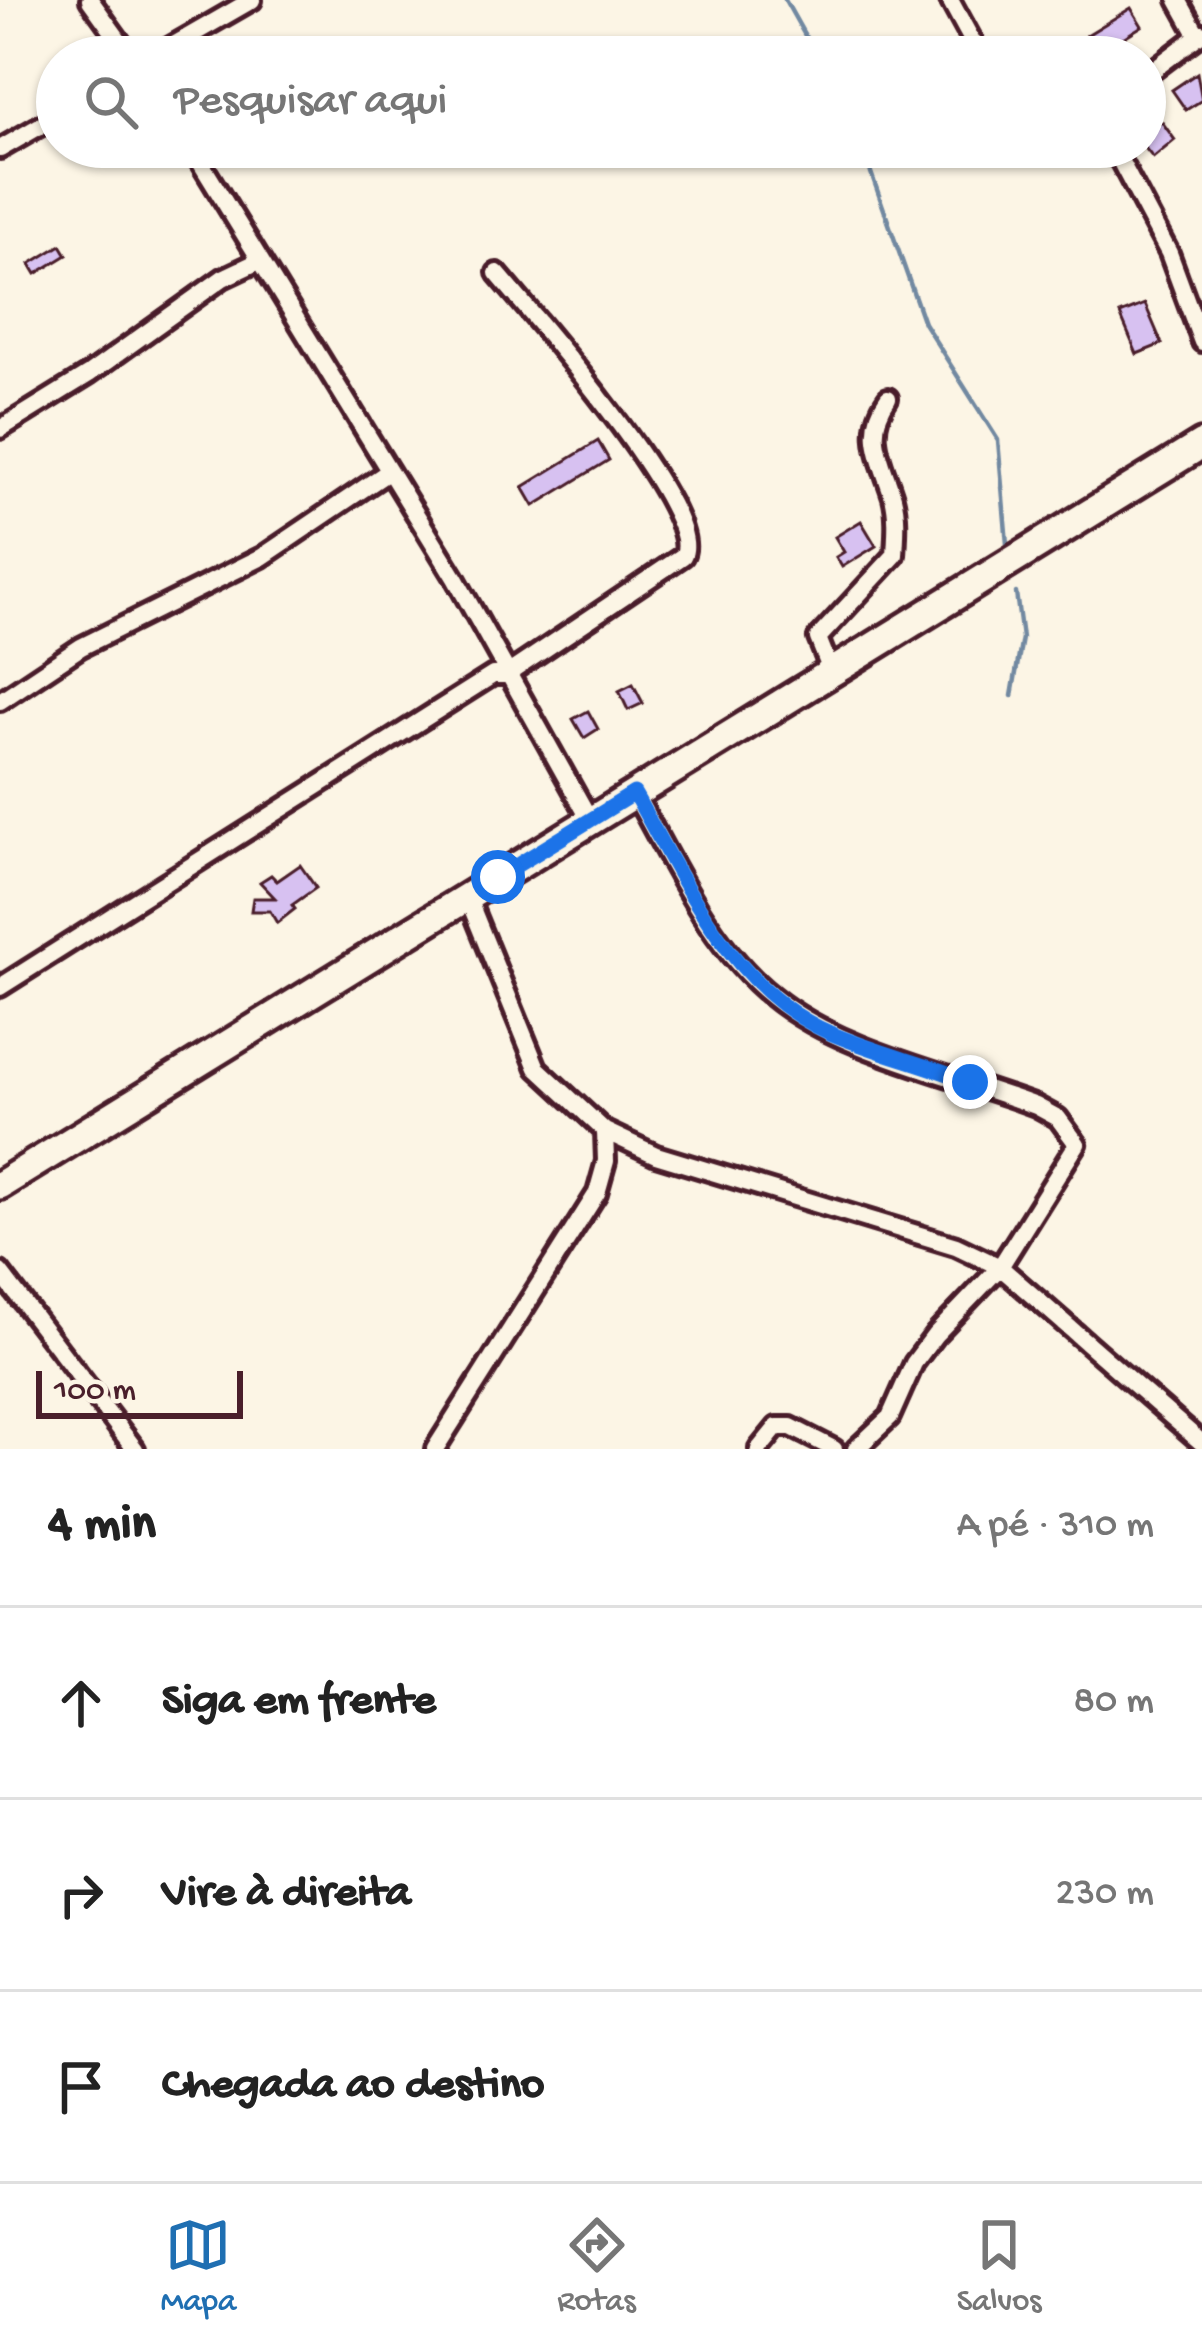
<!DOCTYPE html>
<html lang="pt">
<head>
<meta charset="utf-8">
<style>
  :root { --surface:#fff; --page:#f2f2f2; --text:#222; --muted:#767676; --line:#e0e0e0; --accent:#1f6fb2 }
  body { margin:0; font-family:"Gochi Hand",sans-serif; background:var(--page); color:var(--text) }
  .scale { position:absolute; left:36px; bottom:30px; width:207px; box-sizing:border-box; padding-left:12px; border:6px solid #4a1f2b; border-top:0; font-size:33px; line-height:42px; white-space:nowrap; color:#4a1f2b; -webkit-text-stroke:9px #fcf5e5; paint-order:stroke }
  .stop { position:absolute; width:36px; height:36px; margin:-27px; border:9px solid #1a73e8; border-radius:50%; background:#fff }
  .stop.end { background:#1a73e8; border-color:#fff; box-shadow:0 3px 12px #0008 }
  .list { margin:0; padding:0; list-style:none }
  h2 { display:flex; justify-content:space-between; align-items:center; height:156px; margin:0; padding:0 48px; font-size:51px }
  h2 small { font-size:39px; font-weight:400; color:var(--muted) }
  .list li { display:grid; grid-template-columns:78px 1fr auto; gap:36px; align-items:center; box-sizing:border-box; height:192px; padding:0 48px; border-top:3px solid var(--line) }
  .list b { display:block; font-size:45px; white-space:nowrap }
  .list em { font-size:39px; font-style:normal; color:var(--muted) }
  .icon { flex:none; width:66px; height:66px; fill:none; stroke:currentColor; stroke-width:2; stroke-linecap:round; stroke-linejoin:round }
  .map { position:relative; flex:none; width:1202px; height:1449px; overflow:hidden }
  .search { position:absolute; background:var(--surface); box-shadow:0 3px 9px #0004; left:36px; right:36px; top:36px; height:132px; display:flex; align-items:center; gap:30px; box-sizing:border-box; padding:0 42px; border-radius:66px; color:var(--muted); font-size:45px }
  .sheet { height:732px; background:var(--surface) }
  nav { display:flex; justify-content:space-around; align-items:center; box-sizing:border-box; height:168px; border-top:3px solid var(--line); background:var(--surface); font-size:33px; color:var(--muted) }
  nav a { display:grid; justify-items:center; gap:6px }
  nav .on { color:var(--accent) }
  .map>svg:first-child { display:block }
</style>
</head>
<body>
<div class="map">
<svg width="1202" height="1449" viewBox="0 0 1202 1449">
  <rect width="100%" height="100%" fill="#fcf5e5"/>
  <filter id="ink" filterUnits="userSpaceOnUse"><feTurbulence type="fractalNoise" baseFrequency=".00833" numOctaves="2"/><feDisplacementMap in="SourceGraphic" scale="24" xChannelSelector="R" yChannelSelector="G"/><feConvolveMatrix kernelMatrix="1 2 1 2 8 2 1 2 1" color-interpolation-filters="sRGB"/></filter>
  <g filter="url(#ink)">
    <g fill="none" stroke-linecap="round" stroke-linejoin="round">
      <path stroke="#7289a1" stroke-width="4.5" d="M785,0L817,57
        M862,147L924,323L998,440L1007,544
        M1012,696L1022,638L1016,593"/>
    </g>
    <path fill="#d7c1f1" stroke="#4a1f2b" stroke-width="3" d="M1131,8L1142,26L1110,46L1107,41L1091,47L1087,35Z
      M1197,73L1202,100L1186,110L1172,90Z
      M1145,115L1154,127L1162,122L1175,140L1153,158L1145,148Z
      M61,245L67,255L36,274L30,264Z
      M1145,304L1162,344L1137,354L1120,314Z
      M598,441L609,460L534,506L523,487Z
      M861,521L876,546L842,567L836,557L844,552L835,537Z
      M633,684L643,703L628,710L619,691Z
      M588,711L598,729L584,738L573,719Z
      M300,865L316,888L292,905L295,909L277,923L270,911H251L253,898H275L260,882L271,875L277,881Z"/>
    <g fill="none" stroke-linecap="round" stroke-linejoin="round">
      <g stroke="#4a1f2b" stroke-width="26">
        <path id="street" d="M90,0L131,57
          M950,0L981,57
          M1178,0L1198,36
          M153,57L252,0
          M1145,76L1202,33
          M191,147L455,578L590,820
          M1038,147H1045
          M1113,147L1169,253L1202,342
          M0,149L57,116
          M0,429L89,374L223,278L259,261
          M831,671L818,638L895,555C896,536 898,516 893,497C882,461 863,433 888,398
          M0,701L81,647L262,557L388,472
          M634,793C673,862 709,946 773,997C840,1052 954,1075 1036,1106L1058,1118L1077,1144L1000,1267L935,1335L914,1363L890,1417L856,1449
          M467,896L537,1068L605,1131L656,1155L956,1246L1000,1267L1202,1443
          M0,987L493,675H506L683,556C708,515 531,313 497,273
          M0,1272L135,1449
          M435,1449L597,1193L606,1161L605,1131
          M759,1449L777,1427H791L834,1449"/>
      </g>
      <g stroke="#4a1f2b" stroke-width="36">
        <path id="primary" d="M0,1185L1202,444"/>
      </g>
      <use href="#street" stroke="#fcf5e5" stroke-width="16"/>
      <use href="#primary" stroke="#fcf5e5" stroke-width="27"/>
    </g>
  </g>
  <g fill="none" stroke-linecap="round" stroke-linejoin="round" filter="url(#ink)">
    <path stroke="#1a73e8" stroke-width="15" d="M498,877L634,793C684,880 731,990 830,1033C875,1052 924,1064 970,1082"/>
  </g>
</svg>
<div class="scale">100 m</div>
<div class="stop" style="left:498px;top:877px"></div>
<div class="stop end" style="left:970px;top:1082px"></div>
<div class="search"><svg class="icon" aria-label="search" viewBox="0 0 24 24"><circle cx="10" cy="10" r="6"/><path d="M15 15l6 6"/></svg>Pesquisar aqui</div>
</div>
<section class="sheet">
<h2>4 min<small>A pé · 310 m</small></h2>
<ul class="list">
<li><svg class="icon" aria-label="ahead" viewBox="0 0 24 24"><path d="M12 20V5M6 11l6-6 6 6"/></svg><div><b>Siga em frente</b></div><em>80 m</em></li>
<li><svg class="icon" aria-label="right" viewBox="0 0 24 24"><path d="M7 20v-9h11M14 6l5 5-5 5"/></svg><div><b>Vire à direita</b></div><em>230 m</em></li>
<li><svg class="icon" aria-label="arrive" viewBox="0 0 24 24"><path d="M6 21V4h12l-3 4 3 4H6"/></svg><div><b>Chegada ao destino</b></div></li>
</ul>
</section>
<nav>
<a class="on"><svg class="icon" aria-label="map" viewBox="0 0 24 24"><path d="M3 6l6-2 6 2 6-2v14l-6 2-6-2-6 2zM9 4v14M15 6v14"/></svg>Mapa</a>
<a><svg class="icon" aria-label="directions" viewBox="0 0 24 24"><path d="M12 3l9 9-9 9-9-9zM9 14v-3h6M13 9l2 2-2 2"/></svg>Rotas</a>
<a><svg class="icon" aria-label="saved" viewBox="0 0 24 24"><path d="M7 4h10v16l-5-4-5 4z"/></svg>Salvos</a>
</nav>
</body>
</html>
